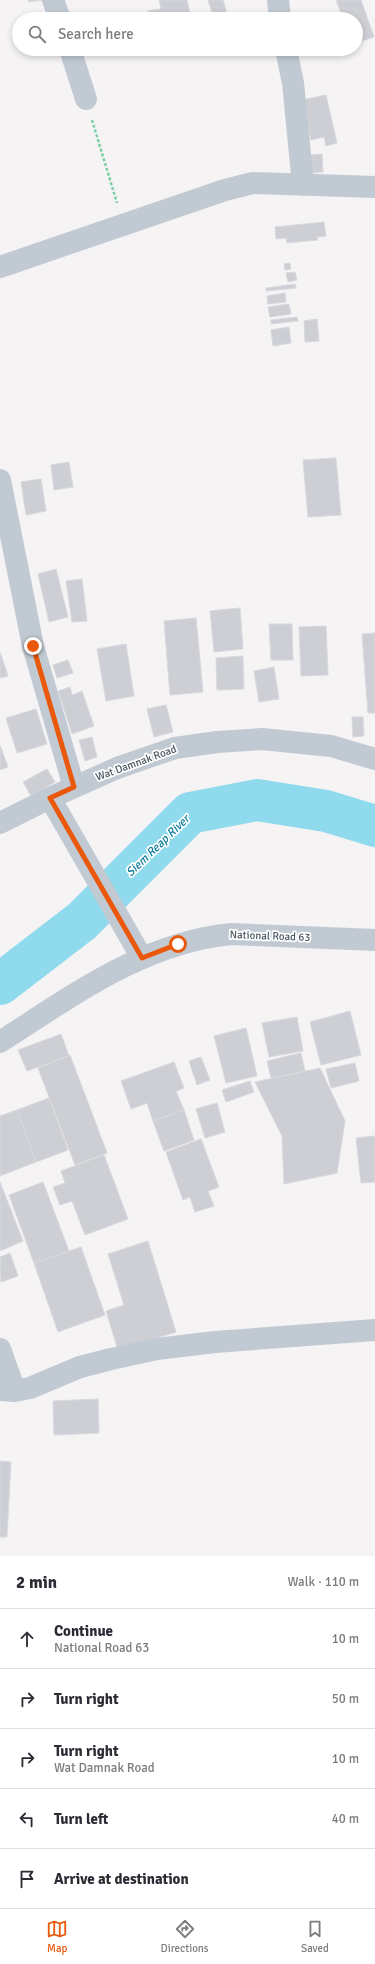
<!DOCTYPE html>
<html lang="en">
<head>
<meta charset="utf-8">
<style>
  :root { --surface:#fff; --page:#f7f7f7; --text:#2b2b33; --muted:#7c7c81; --line:#e1e1e2; --accent:#ea580c }
  body { margin:0; font-family:Signika,sans-serif; background:var(--page); color:var(--text) }
  .stop { position:absolute; width:12px; height:12px; margin:-9px; border:3px solid #ea580c; border-radius:50%; background:#fff }
  .stop.end { background:#ea580c; border-color:#fff; box-shadow:0 1px 4px #0008 }
  .list { margin:0; padding:0; list-style:none }
  h2 { display:flex; justify-content:space-between; align-items:center; height:52px; margin:0; padding:0 16px; font-size:17px }
  h2 small { font-size:13px; font-weight:400; color:var(--muted) }
  .list li { display:grid; grid-template-columns:26px 1fr auto; gap:12px; align-items:center; box-sizing:border-box; height:60px; padding:0 16px; border-top:1px solid var(--line) }
  .list b { display:block; font-size:15px; white-space:nowrap }
  .list p { margin:0; font-size:13px; white-space:nowrap; color:var(--muted) }
  .list em { font-size:13px; font-style:normal; color:var(--muted) }
  .icon { flex:none; width:22px; height:22px; fill:none; stroke:currentColor; stroke-width:2; stroke-linecap:round; stroke-linejoin:round }
  .map { position:relative; flex:none; width:375px; height:1556px; overflow:hidden }
  .search { position:absolute; background:var(--surface); box-shadow:0 2px 6px #0003; left:12px; right:12px; top:12px; height:44px; display:flex; align-items:center; gap:10px; box-sizing:border-box; padding:0 14px; border-radius:22px; color:var(--muted); font-size:15px }
  .sheet { height:352px; background:var(--surface) }
  nav { display:flex; justify-content:space-around; align-items:center; box-sizing:border-box; height:56px; border-top:1px solid var(--line); background:var(--surface); font-size:11px; color:var(--muted) }
  nav a { display:grid; justify-items:center; gap:2px }
  nav .on { color:var(--accent) }
  .map>svg:first-child { display:block }
</style>
</head>
<body>
<div class="map">
<svg width="375" height="1556" viewBox="0 0 375 1556">
  <rect width="100%" height="100%" fill="#f5f3f3"/>
  <g fill="none" stroke-linecap="round" stroke-linejoin="round">
    <path stroke="#90daee" stroke-width="42" d="M0,984L82,921L190,813L257,800L326,811L375,826"/>
  </g>
  <path fill="#cdcfd5" stroke="#d7d9de" d="M28,0H42L29,2Z
    M159,0H187L191,19H163V16L150,19L148,11L161,9Z
    M208,0H223L227,14L214,18Z
    M336,0H361L374,37L356,43V19H343Z
    M326,95L337,143L326,146L324,137L311,140L302,100Z
    M322,154L323,172L311,173L310,155Z
    M324,222L326,236L317,237L318,240L287,243L286,238L276,239L275,227Z
    M290,263L291,269L285,270L284,264Z
    M295,272L297,280L288,282L286,273Z
    M295,284L296,288L266,291V288Z
    M285,293L286,302L268,304L267,296Z
    M289,304L291,314L270,317L268,307Z
    M297,317L298,321L271,324V320Z
    M317,319L319,341L305,342L304,321Z
    M289,327L291,343L273,346L271,330Z
    M336,458L341,515L308,517L303,460Z
    M69,462L73,487L54,490L51,465Z
    M41,479L46,511L26,515L21,482Z
    M56,569L68,617L49,622L38,574Z
    M82,579L87,621L72,622L66,581Z
    M240,608L243,649L214,652L210,611Z
    M196,618L203,692L170,695L164,621Z
    M269,624H292L293,660H271Z
    M326,626L328,675L301,676L299,627Z
    M375,633V713H368L362,634Z
    M126,644L134,696L106,701L97,649Z
    M0,652L8,676L0,678Z
    M243,656L244,689L217,690L216,658Z
    M68,660L73,673L57,678L53,665Z
    M274,667L279,699L259,702L254,671Z
    M70,687L72,695L82,691L94,726L72,734L58,691Z
    M166,705L173,732L154,737L147,709Z
    M36,709L47,744L17,753L6,718Z
    M352,717H363L364,736L353,737Z
    M92,737L97,757L85,761L79,740Z
    M0,745L8,767L0,770Z
    M47,769L55,782L31,796L23,782Z
    M350,1011L361,1055L321,1065L310,1022Z
    M297,1017L303,1051L269,1057L262,1023Z
    M246,1028L257,1076L226,1083L214,1036Z
    M61,1034L69,1056L27,1071L18,1050Z
    M301,1053L305,1071L271,1078L267,1061Z
    M70,1055L107,1153L75,1165L38,1068Z
    M201,1057L210,1080L197,1085L189,1061Z
    M174,1062L184,1088L176,1091L184,1110L153,1121L147,1103L131,1109L121,1081Z
    M355,1063L359,1081L331,1088L326,1069Z
    M320,1068L345,1121L337,1173L284,1184L282,1136L255,1082Z
    M250,1081L254,1092L226,1102L222,1090Z
    M49,1098L68,1150L36,1162L17,1110Z
    M217,1103L225,1132L205,1138L196,1109Z
    M17,1110L36,1162L0,1176V1116Z
    M184,1110L194,1140L164,1151L153,1121Z
    M375,1136V1182L361,1183L356,1138Z
    M201,1139L219,1187L208,1191L214,1206L195,1212L190,1197L183,1200L166,1152Z
    M104,1155L128,1219L85,1235L72,1201L60,1205L53,1187L65,1183L61,1171Z
    M0,1182L23,1241L0,1251Z
    M43,1182L69,1251L34,1263L9,1195Z
    M148,1241L176,1332L118,1350L106,1311L124,1305L108,1254Z
    M81,1247L105,1315L58,1332L34,1263Z
    M10,1253L18,1276L1,1282L0,1257Z
    M98,1399L99,1433L54,1435L53,1401Z
    M0,1461L11,1462L7,1537H0Z"/>
  <g fill="none" stroke-linecap="round" stroke-linejoin="round">
    <path stroke="#7ad0a6" stroke-width="2.5" stroke-dasharray="3 2" stroke-linecap="butt" d="M92,120L117,203"/>
    <path stroke="#c1cad2" stroke-width="22" d="M53,0L60,19
      M278,0L280,19
      M70,49L86,99
      M286,49L293,83L303,185
      M0,267L225,190L253,183L375,187
      M0,480L33,646L74,787
      M50,798L142,958
      M0,823L50,798L117,768L175,748L217,742L262,739L331,746L375,759
      M0,1042C72,996 144,942 232,934L375,940
      M0,1349L15,1391
      M0,1390L15,1391L30,1388L80,1367L111,1359L157,1349L215,1342L375,1330"/>
  </g>
  <g fill="none" stroke-linecap="round" stroke-linejoin="round">
    <path stroke="#ea580c" stroke-width="5" d="M33,646L74,787L50,798L142,958L178,944"/>
  </g>
  <g text-anchor="middle" dominant-baseline="central" stroke-width="3.5" stroke-linejoin="round" paint-order="stroke">
    <g font-size="11" fill="#4a5661" stroke="#fff">
      <text transform="translate(136 763) rotate(-20)">Wat Damnak Road</text>
      <text transform="translate(270 936) rotate(2)">National Road 63</text>
    </g>
    <g font-size="12" font-style="italic" fill="#0c7c9b" stroke="#fff">
      <text transform="translate(158 846) rotate(-44)">Siem Reap River</text>
    </g>
  </g>
</svg>
<div class="stop" style="left:178px;top:944px"></div>
<div class="stop end" style="left:33px;top:646px"></div>
<div class="search"><svg class="icon" aria-label="search" viewBox="0 0 24 24"><circle cx="10" cy="10" r="6"/><path d="M15 15l6 6"/></svg>Search here</div>
</div>
<section class="sheet">
<h2>2 min<small>Walk · 110 m</small></h2>
<ul class="list">
<li><svg class="icon" aria-label="ahead" viewBox="0 0 24 24"><path d="M12 20V5M6 11l6-6 6 6"/></svg><div><b>Continue</b><p>National Road 63</p></div><em>10 m</em></li>
<li><svg class="icon" aria-label="right" viewBox="0 0 24 24"><path d="M7 20v-9h11M14 6l5 5-5 5"/></svg><div><b>Turn right</b></div><em>50 m</em></li>
<li><svg class="icon" aria-label="right" viewBox="0 0 24 24"><path d="M7 20v-9h11M14 6l5 5-5 5"/></svg><div><b>Turn right</b><p>Wat Damnak Road</p></div><em>10 m</em></li>
<li><svg class="icon" aria-label="left" viewBox="0 0 24 24"><path d="M17 20v-9H6M10 6l-5 5 5 5"/></svg><div><b>Turn left</b></div><em>40 m</em></li>
<li><svg class="icon" aria-label="arrive" viewBox="0 0 24 24"><path d="M6 21V4h12l-3 4 3 4H6"/></svg><div><b>Arrive at destination</b></div></li>
</ul>
</section>
<nav>
<a class="on"><svg class="icon" aria-label="map" viewBox="0 0 24 24"><path d="M3 6l6-2 6 2 6-2v14l-6 2-6-2-6 2zM9 4v14M15 6v14"/></svg>Map</a>
<a><svg class="icon" aria-label="directions" viewBox="0 0 24 24"><path d="M12 3l9 9-9 9-9-9zM9 14v-3h6M13 9l2 2-2 2"/></svg>Directions</a>
<a><svg class="icon" aria-label="saved" viewBox="0 0 24 24"><path d="M7 4h10v16l-5-4-5 4z"/></svg>Saved</a>
</nav>
</body>
</html>
